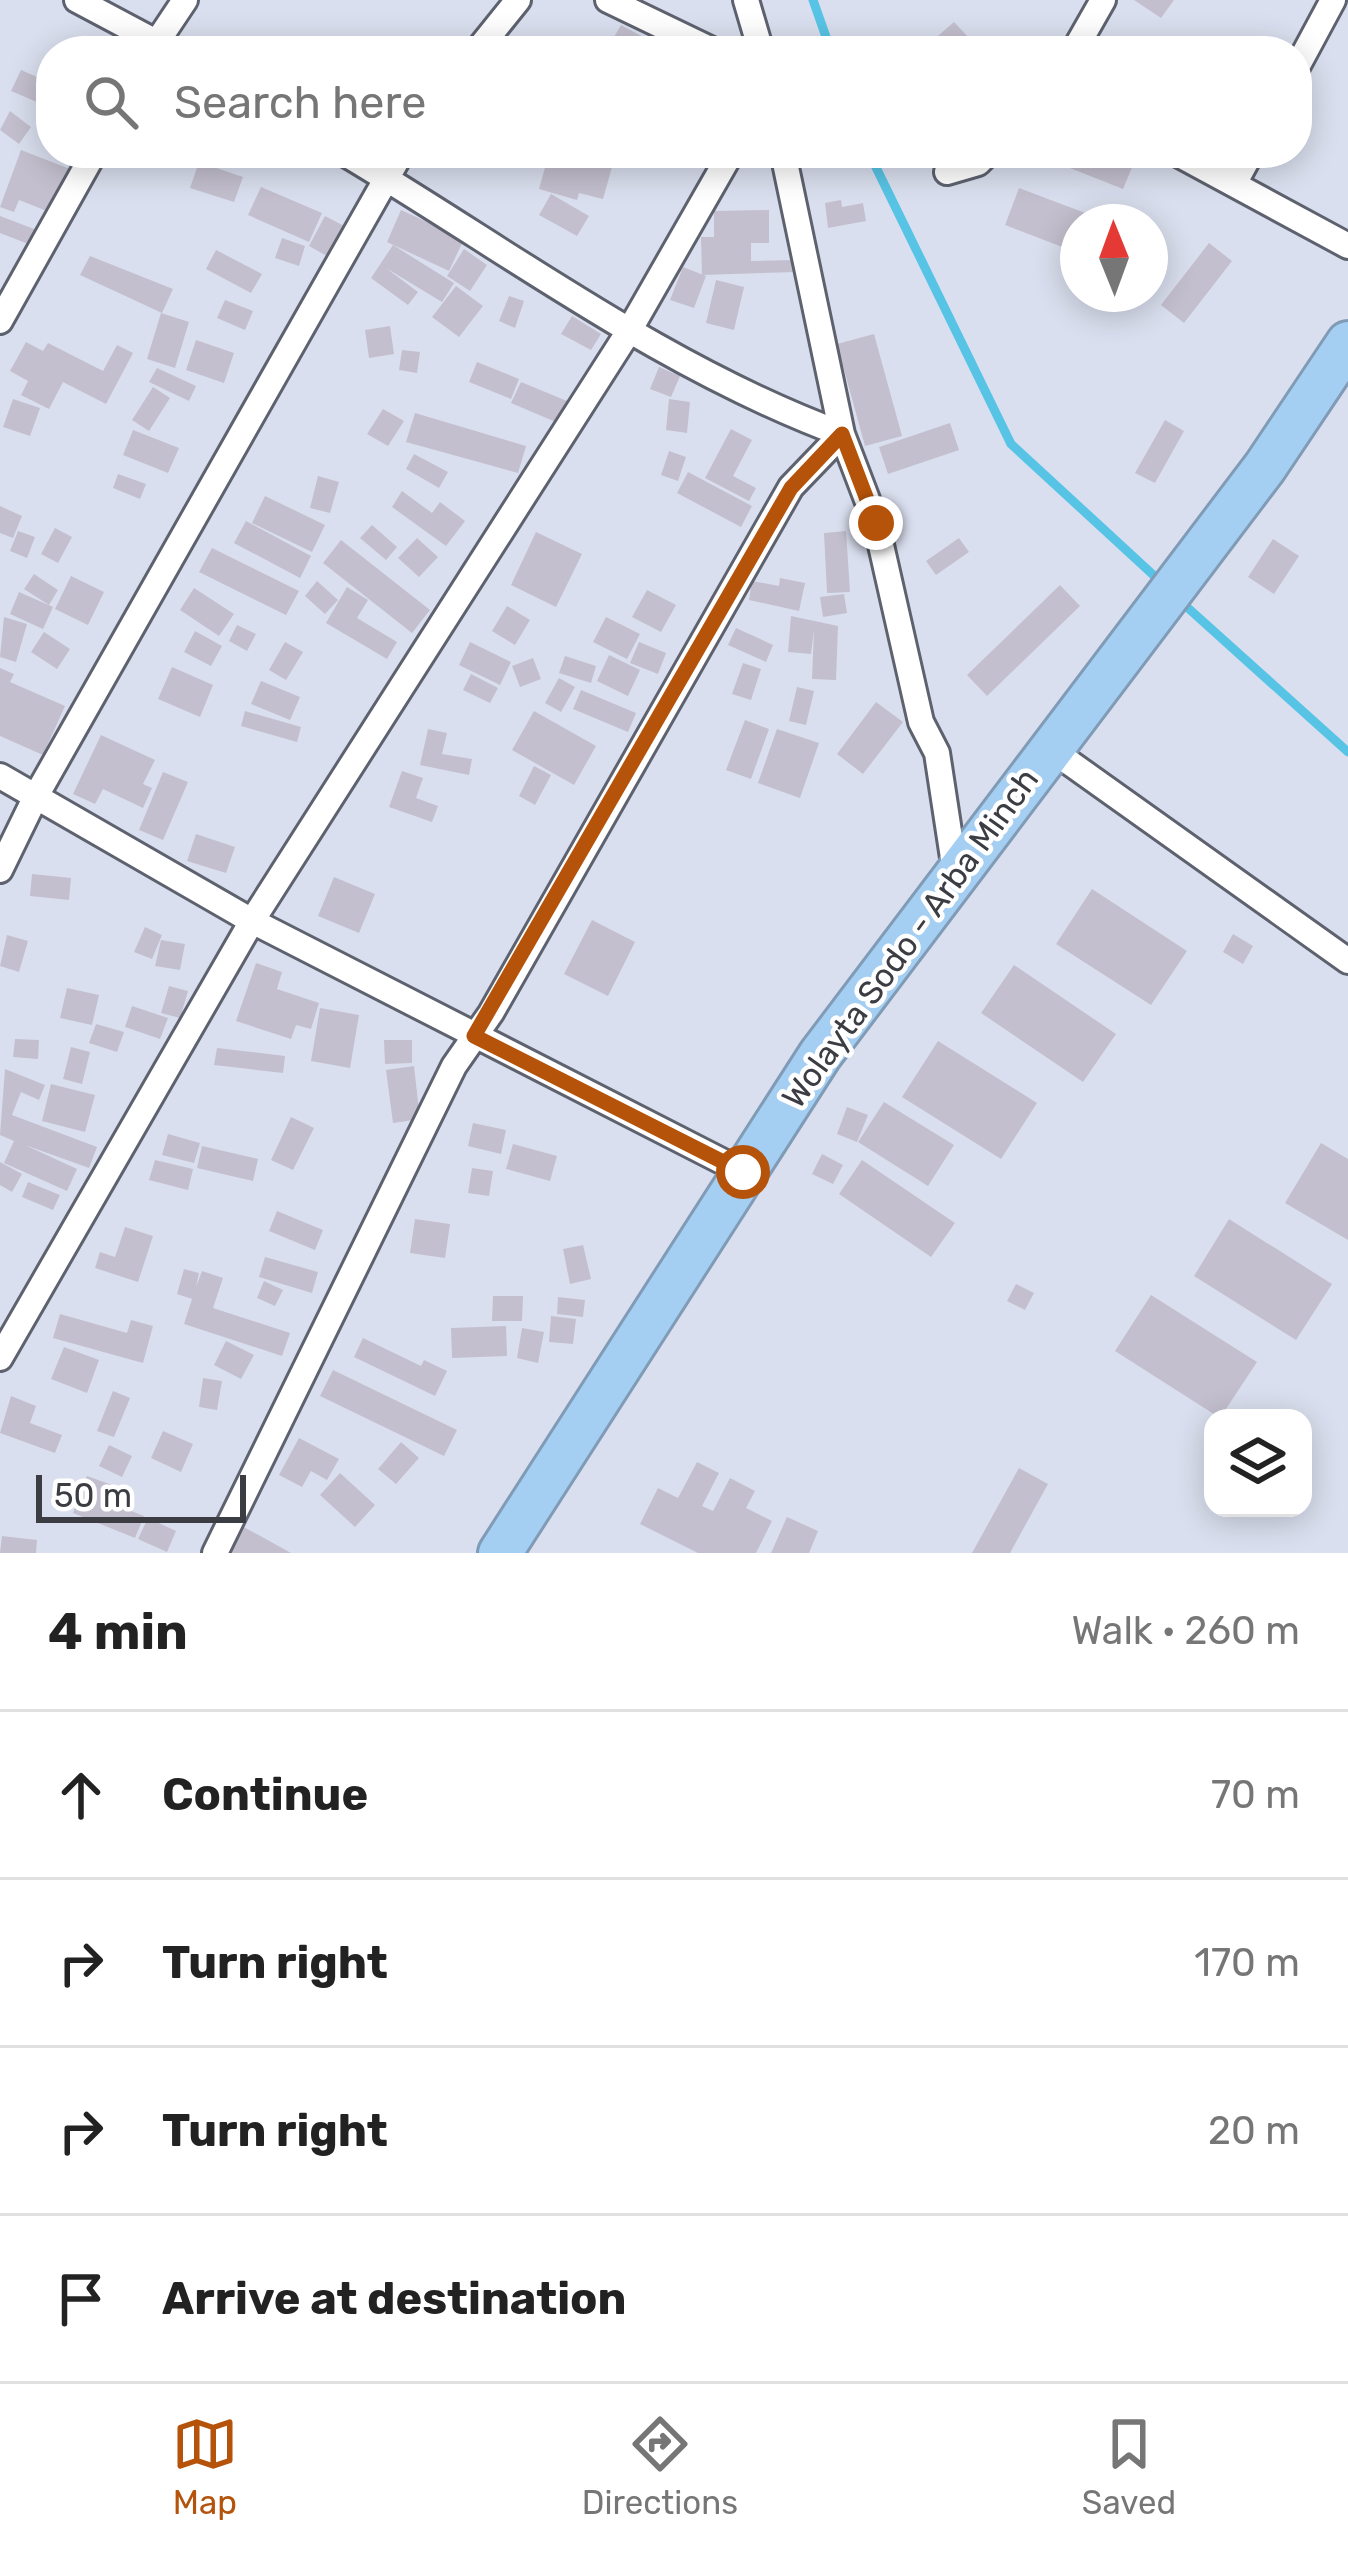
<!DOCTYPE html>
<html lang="en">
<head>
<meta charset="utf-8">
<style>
  :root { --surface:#fff; --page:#f2f2f2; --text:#222; --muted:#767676; --line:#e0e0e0; --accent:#b45309 }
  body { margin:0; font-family:Rubik,sans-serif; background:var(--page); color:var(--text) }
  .controls { position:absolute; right:36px; bottom:36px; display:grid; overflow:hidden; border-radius:24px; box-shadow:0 6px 30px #0003 }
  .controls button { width:108px; height:108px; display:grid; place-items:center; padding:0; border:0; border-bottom:3px solid var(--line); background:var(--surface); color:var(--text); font:60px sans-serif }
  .compass { position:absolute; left:1060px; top:204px; width:108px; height:108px; border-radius:50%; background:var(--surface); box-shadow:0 6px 30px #0003; rotate:359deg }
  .scale { position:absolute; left:36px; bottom:30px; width:210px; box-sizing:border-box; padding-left:12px; border:6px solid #3b3d43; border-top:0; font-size:33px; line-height:42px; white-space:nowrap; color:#3b3d43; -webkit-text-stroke:9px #fff; paint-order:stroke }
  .stop { position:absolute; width:36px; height:36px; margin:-27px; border:9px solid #b45309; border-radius:50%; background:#fff }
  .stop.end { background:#b45309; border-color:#fff; box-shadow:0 3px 12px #0008 }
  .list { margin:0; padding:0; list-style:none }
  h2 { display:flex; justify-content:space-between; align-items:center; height:156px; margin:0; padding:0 48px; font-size:51px }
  h2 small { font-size:39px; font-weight:400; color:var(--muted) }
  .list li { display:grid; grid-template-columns:78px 1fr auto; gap:36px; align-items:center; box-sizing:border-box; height:168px; padding:0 48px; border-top:3px solid var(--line) }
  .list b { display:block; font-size:45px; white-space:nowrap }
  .list em { font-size:39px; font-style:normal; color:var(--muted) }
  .icon { flex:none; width:66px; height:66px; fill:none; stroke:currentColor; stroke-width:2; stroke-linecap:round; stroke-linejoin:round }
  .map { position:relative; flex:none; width:1348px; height:1553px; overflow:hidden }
  .search { position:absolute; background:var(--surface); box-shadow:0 6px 30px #0003; left:36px; right:36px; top:36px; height:132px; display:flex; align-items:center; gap:30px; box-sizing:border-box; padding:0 42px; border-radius:48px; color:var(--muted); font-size:45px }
  .sheet { height:828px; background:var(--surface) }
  nav { display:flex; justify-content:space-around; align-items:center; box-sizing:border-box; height:168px; border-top:3px solid var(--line); background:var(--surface); font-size:33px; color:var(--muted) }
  nav a { display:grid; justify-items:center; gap:6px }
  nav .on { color:var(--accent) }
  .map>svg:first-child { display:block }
</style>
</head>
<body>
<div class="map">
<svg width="1348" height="1553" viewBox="0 0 1348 1553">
  <rect width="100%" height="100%" fill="#dadfef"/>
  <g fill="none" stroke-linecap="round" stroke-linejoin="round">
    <path stroke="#58c4e5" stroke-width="9" d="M813,0L831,51
      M869,153L1011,444L1162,583
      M1178,599L1348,752"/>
  </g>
  <path fill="#c3bfce" d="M1134,0H1174L1161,18Z
    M954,22L971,40L959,51H939L931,42Z
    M621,25L647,39L640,51L610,44Z
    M21,70L51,83V108L11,91Z
    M10,111L31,127L19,144L0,130Z
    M21,150L80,173L62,217L19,200L14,212L0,207Z
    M549,153H616L603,199L579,193L577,200L539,189Z
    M1032,153H1138L1123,189Z
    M199,162L243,177L234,202L190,188Z
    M261,187L322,213L309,242L248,215Z
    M1019,188L1109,222H1078V253L1005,225Z
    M551,194L589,216L577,236L539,215Z
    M841,200L842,207L863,203L866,221L828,228L825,203Z
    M401,210L464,239L449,271L387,242Z
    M769,210V243H751V261L795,260L796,272L702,275L701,237H714V211Z
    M0,216L42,232L36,247L0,233Z
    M325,216L350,229L334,260L309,246Z
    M282,238L305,246L299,266L275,258Z
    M1209,243L1232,261L1184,323L1161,305Z
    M393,245L454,283L442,302L386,268L418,292L408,305L371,278Z
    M464,249L487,265L470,291L447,276Z
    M216,250L262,274L251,293L206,269Z
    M90,256L173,289L162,313L80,275Z
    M683,267L706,276L694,308L670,300Z
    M716,280L744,287L734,330L706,323Z
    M456,286L483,306L459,337L432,317Z
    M509,296L524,301L515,328L499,321Z
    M225,300L253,311L245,330L217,318Z
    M161,313L189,322L175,368L147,359Z
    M572,316L601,334L591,350L561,334Z
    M390,326L394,354L369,358L365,330Z
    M874,334L902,436L865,446L837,344Z
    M196,340L234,353L224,383L186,370Z
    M26,342L43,351L48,343L103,371L117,345L133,353L106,404L63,382L49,409L21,395L28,381L10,371Z
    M402,350L420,352L417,373L399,370Z
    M477,362L519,379L511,399L469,382Z
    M659,367L680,376L671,397L650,389Z
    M157,368L196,386L189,401L149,382Z
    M521,382L567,401L558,423L511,403Z
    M153,387L170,398L149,431L132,420Z
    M13,399L40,408L30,436L3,427Z
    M669,399L690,402L687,433L666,430Z
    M383,409L404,421L388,446L367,434Z
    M415,413L526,446L518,473L406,442Z
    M1165,420L1184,431L1155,483L1135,473Z
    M950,423L959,450L888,474L879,447Z
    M731,429L752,440L733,476L756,488L749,501L705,478Z
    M133,430L179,448L168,473L123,455Z
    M669,451L686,457L678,481L661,475Z
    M414,454L448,472L439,488L406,469Z
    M688,472L752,506L741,527L677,493Z
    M118,474L146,484L140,499L113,488Z
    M318,476L339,482L330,513L310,508Z
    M402,491L432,513L440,502L465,521L446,546L392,507Z
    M265,496L325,525L312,552L252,523Z
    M0,506L22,516L13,538L0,533Z
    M246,521L311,556L300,578L234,543Z
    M372,525L397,547L386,560L360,538Z
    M55,528L72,537L58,563L41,554Z
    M18,531L35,537L27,558L10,551Z
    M846,531L850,592L827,593L824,533Z
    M536,532L582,554L556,607L511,585Z
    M417,538L438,557L419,577L398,558Z
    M959,538L969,552L936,575L926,561Z
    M1273,539L1299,556L1274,594L1248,577Z
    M341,540L430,610L412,633L323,563Z
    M212,548L299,591L286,615L199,572Z
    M34,574L58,590L49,605L24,589Z
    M71,576L104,592L88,625L55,609Z
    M780,578L805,583L799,611L749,600L752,581L779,586Z
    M317,581L338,600L325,614L305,596Z
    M1060,585L1080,606L987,696L967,675Z
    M347,587L368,600L357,618L397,642L387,659L326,623Z
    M194,588L234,614L219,636L180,610Z
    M647,590L676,605L661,632L632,617Z
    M19,592L53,607L43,629L10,614Z
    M844,594L847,613L823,617L820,597Z
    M507,606L530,620L515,645L492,631Z
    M791,616L838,626L836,680L812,679L814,630L811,654L788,652Z
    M4,617L27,624L16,662L0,657Z
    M606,617L640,634L627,659L593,642Z
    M237,625L256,634L247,651L229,641Z
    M736,628L773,645L766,662L728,645Z
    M195,631L222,646L211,666L184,652Z
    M44,632L70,649L57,669L31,652Z
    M285,642L303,652L286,680L269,670Z
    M470,642L511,662L500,685L459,665Z
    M639,642L666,653L658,674L630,663Z
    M609,655L640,670L628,696L597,681Z
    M565,656L596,666L591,683L559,673Z
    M533,658L541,679L520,687L512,666Z
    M743,663L761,669L751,700L732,694Z
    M172,667L213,685L200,717L158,699Z
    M0,668L14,674L10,682L65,706L43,755L0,736Z
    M471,674L498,688L490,703L463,690Z
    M559,678L575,687L561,712L545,703Z
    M261,681L300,697L290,720L251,704Z
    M797,687L814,691L806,725L789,721Z
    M581,690L636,713L628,732L573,709Z
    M876,702L903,722L863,774L837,754Z
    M245,711L301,727L297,742L241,726Z
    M534,711L596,746L574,785L512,750Z
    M745,720L769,729L751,779L726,770Z
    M428,729L447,733L442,754L472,759L469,775L420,765Z
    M777,729L819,743L800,798L758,783Z
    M101,735L155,760L143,784L152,788L143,808L103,789L95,804L73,794Z
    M534,766L551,775L535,805L519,796Z
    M402,771L423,778L416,798L438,806L432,822L389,807Z
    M163,772L188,782L163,840L139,830Z
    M196,834L235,847L226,873L187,861Z
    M32,874L71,878L69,900L30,896Z
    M334,877L375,894L359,933L318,916Z
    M1092,889L1187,951L1151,1005L1056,944Z
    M592,920L635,942L608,996L564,974Z
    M145,927L162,935L152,959L134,952Z
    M1233,934L1253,946L1243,964L1223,952Z
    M7,935L28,941L19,972L0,966Z
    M161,940L185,944L180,970L155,966Z
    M256,963L282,972L277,989L319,1003L311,1029L296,1025L291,1039L236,1021Z
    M1014,965L1116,1034L1083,1082L981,1013Z
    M169,986L188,991L180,1018L161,1013Z
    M67,988L99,995L92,1025L60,1018Z
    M132,1006L168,1018L160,1039L125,1027Z
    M320,1008L359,1015L350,1068L311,1061Z
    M96,1024L124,1032L117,1052L89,1043Z
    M15,1039L39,1040L38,1059L13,1057Z
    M384,1040H412V1063L385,1064Z
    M938,1041L1037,1103L1001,1159L902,1097Z
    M71,1047L90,1052L82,1084L63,1079Z
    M217,1048L285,1056L283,1073L214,1065Z
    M414,1066L420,1119L393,1123L386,1070Z
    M5,1069L45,1085L39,1100L21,1092L12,1115L97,1147L89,1168L25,1145L77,1169L67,1191L4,1163L14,1141L0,1135Z
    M51,1084L95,1095L85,1132L42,1121Z
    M884,1102L954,1145L928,1186L858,1142Z
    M847,1107L868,1115L857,1142L837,1134Z
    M291,1117L314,1128L293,1170L271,1160Z
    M473,1123L506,1130L501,1154L468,1146Z
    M168,1134L200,1143L194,1163L162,1155Z
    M1321,1143L1348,1159V1240L1285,1203Z
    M513,1144L557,1156L550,1181L506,1169Z
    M202,1146L258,1159L253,1181L197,1168Z
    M822,1154L843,1165L833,1184L812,1174Z
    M155,1160L193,1169L188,1190L149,1180Z
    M862,1160L955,1223L931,1257L839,1194Z
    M0,1162L22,1174L12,1192L0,1185Z
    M472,1168L493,1171L489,1196L468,1193Z
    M28,1182L60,1195L53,1210L22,1197Z
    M277,1211L323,1230L315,1250L269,1231Z
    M415,1219L450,1224L445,1258L410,1253Z
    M1229,1219L1332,1284L1296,1340L1194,1276Z
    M125,1227L153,1236L138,1282L95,1268L100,1252L115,1257Z
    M583,1245L591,1279L570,1284L563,1249Z
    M265,1257L318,1272L312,1293L259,1277Z
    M184,1269L199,1273L196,1287L202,1271L223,1278L213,1308L290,1333L282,1356L184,1324L192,1299L177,1294Z
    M264,1281L283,1290L275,1306L257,1298Z
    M1016,1284L1034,1293L1025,1310L1007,1301Z
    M1151,1295L1257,1362L1220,1418L1115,1351Z
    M493,1296H523L522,1321H492Z
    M558,1297L585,1300L583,1317L557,1314Z
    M60,1314L127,1333L131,1320L153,1326L143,1363L53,1338Z
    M551,1316L576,1319L573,1344L549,1342Z
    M506,1326L507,1356L452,1358L451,1328Z
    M522,1328L544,1332L538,1363L517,1358Z
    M363,1338L421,1366L424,1360L447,1371L435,1396L354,1357Z
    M226,1341L254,1355L241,1379L214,1365Z
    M64,1347L99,1360L87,1393L51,1379Z
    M333,1370L457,1430L444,1456L320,1396Z
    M203,1378L222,1381L217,1410L199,1407Z
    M113,1391L130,1398L114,1437L97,1431Z
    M11,1396L36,1406L30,1423L62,1435L55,1453L0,1433Z
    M163,1431L193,1444L181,1472L151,1458Z
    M299,1438L339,1459L327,1480L311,1471L302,1487L279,1475Z
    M401,1442L419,1458L396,1484L378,1469Z
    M109,1445L132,1456L122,1477L99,1466Z
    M697,1462L719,1473L702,1506L713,1511L730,1478L755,1491L746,1508L772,1521L756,1553H698L640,1524L658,1488L678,1498Z
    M1019,1468L1048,1484L1010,1553H972Z
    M340,1473L375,1505L355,1527L320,1495Z
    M87,1476L112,1485L106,1501L144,1516L135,1538L73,1513Z
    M787,1517L818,1531L809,1553H771Z
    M148,1518L176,1531L167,1552L138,1539Z
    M242,1526L291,1553H228Z
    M2,1536L37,1540L36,1553H0Z"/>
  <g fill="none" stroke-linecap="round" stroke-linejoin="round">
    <g stroke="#5e626f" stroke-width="30">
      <path id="street" d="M77,0L173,51
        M608,0L714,51
        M746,0L761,51
        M151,51L185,0
        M477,51L518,0
        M1074,51L1103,0
        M1297,67L1333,0
        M344,153C507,250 663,368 842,434
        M783,153L842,434L876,523L921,722L937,753L955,871
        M1176,153L1348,246
        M947,172L978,163L988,153
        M1234,184L1251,153
        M0,321L94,153
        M1049,748L1348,961
        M0,776L252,921L743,1172
        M0,870L36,796L401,153
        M0,1358L252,921L629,331L731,153
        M215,1553L454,1066L491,1013L791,487L842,434"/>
    </g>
    <g stroke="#809bb5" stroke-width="48">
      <path id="highway" d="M500,1553L820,1055L1265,467L1348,343"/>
    </g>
    <use href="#street" stroke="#fff" stroke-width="24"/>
    <use href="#highway" stroke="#a5cef3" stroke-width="42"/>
  </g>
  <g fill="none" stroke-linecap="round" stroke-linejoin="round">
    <path stroke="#b45309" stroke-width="15" d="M743,1172L474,1036L791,488L842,434L876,523"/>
  </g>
  <g text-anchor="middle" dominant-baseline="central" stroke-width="9" stroke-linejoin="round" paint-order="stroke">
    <g font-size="33" fill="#3b3d43" stroke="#fff">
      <text transform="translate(910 938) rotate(-54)">Wolayta Sodo - Arba Minch</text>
    </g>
  </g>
</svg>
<div class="controls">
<button><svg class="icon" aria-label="layers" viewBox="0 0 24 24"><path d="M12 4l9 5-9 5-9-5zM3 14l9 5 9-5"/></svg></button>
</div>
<svg class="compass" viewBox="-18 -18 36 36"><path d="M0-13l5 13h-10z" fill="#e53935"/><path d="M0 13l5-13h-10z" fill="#767676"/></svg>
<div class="scale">50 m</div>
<div class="stop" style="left:743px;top:1172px"></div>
<div class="stop end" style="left:876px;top:523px"></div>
<div class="search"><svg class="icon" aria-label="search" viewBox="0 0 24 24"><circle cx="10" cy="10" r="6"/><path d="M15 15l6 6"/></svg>Search here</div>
</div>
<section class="sheet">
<h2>4 min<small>Walk · 260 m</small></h2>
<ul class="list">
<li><svg class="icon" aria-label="ahead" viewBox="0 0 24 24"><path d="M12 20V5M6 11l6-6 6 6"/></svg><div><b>Continue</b></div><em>70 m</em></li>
<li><svg class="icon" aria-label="right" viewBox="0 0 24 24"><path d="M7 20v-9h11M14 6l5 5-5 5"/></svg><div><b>Turn right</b></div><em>170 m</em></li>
<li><svg class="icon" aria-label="right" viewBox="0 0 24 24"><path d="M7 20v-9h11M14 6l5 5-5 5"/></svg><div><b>Turn right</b></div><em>20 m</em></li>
<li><svg class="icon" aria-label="arrive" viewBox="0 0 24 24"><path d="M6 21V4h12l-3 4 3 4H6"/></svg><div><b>Arrive at destination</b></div></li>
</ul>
</section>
<nav>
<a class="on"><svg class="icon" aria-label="map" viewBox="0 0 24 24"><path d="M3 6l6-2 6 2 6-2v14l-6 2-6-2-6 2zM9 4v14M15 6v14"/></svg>Map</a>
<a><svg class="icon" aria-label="directions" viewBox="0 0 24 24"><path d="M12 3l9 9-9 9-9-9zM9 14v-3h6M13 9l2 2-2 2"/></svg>Directions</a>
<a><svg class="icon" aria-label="saved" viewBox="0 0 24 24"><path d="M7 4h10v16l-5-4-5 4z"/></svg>Saved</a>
</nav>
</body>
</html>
